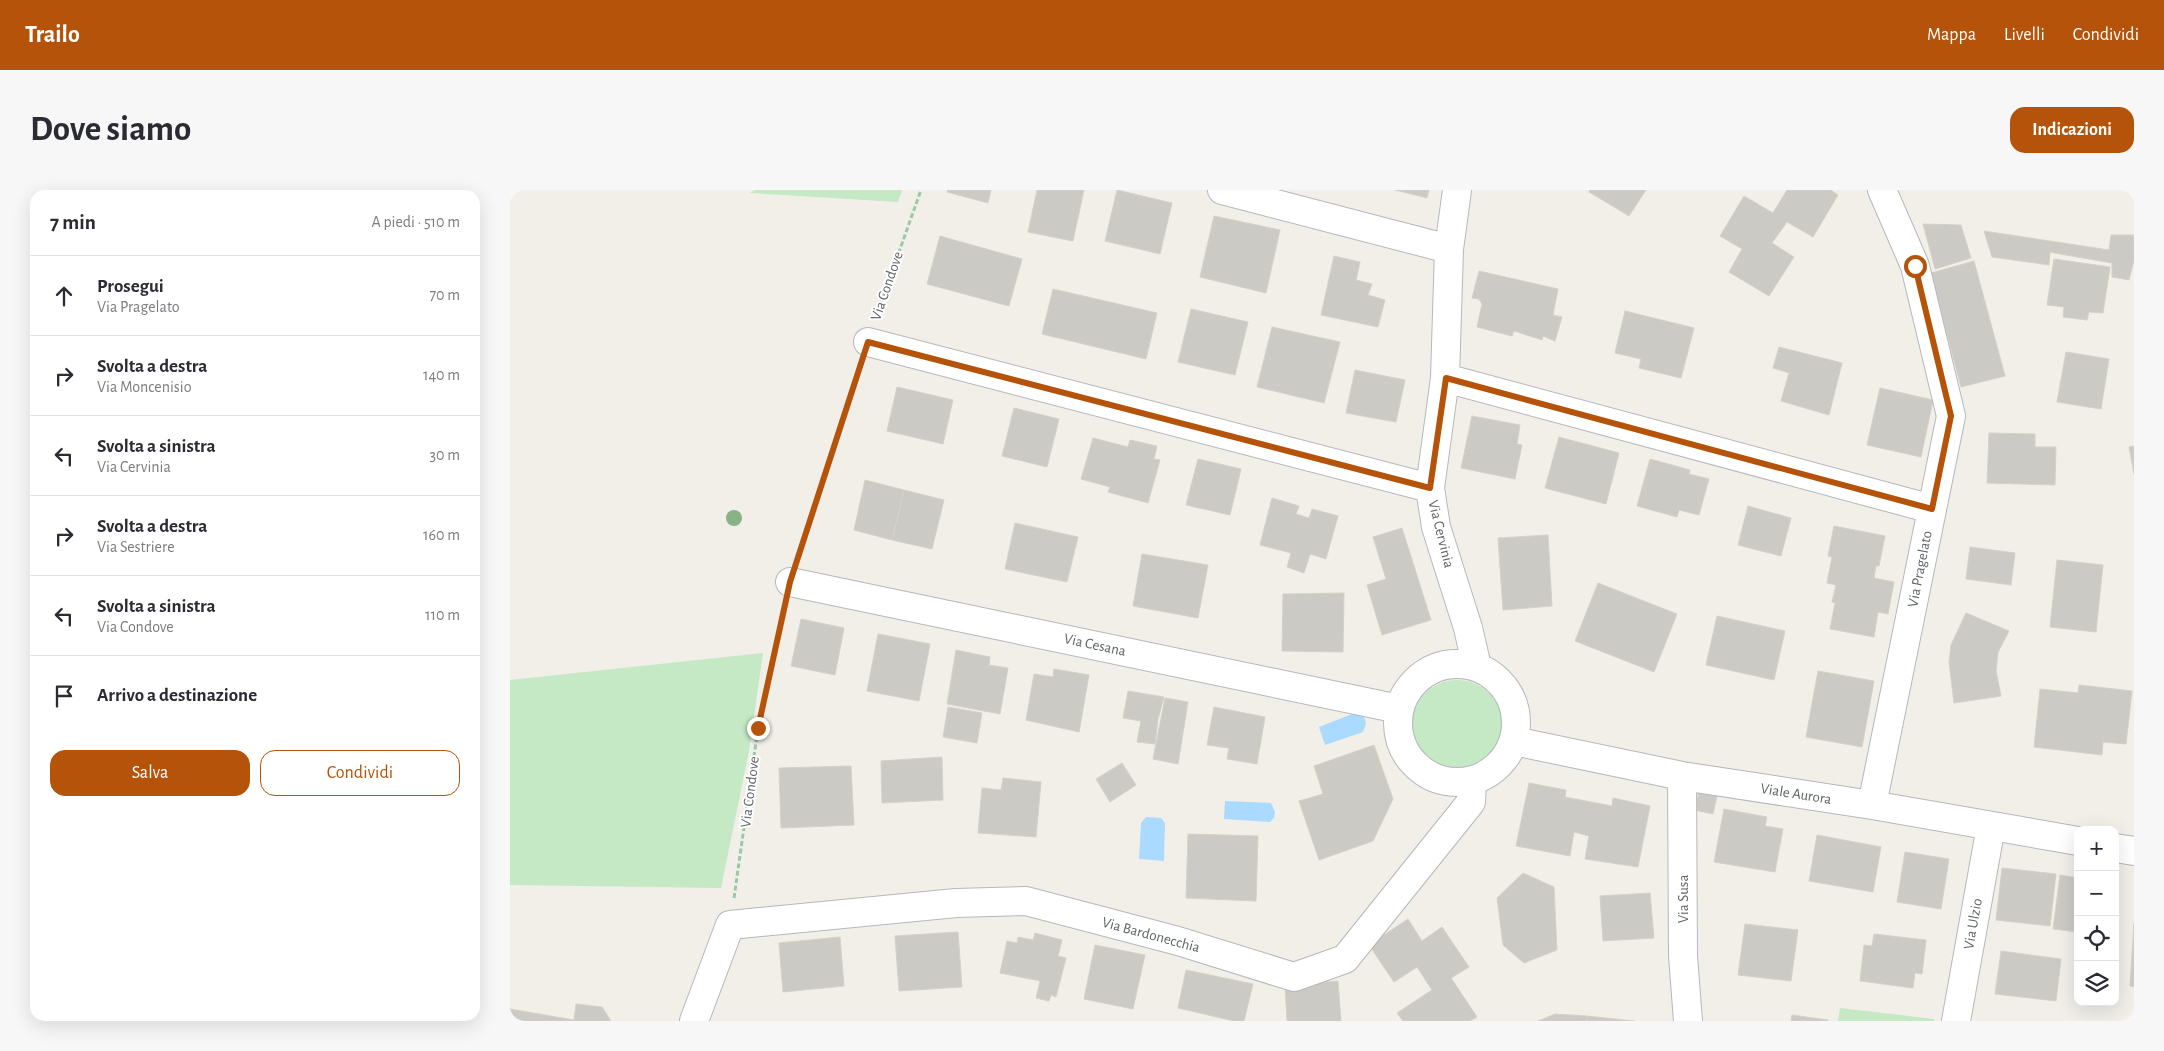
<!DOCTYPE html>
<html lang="it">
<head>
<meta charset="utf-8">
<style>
  :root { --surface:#fff; --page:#f7f7f7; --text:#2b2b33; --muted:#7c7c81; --line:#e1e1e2; --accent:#b45309 }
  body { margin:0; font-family:"Alegreya Sans",sans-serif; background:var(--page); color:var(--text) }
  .controls { position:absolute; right:15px; bottom:15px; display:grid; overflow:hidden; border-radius:10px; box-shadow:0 5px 20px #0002 }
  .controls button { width:45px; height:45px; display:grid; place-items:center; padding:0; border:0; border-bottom:1px solid var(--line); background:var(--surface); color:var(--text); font:25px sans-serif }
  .stop { position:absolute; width:15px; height:15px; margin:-11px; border:4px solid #b45309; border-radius:50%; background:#fff }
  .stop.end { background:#b45309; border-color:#fff; box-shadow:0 1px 5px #0008 }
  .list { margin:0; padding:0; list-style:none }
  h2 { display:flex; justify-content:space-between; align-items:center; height:65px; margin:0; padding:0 20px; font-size:21px }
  h2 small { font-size:16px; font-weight:400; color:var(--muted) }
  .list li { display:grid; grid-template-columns:32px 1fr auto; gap:15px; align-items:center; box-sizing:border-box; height:80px; padding:0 20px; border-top:1px solid var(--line) }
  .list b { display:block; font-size:19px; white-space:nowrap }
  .list p { margin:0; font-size:16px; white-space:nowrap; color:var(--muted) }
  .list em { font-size:16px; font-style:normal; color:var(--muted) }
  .actions { display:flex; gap:10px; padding:15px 20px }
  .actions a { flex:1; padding:11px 0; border:1px solid var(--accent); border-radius:15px; text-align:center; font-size:18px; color:var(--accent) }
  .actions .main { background:var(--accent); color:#fff }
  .icon { flex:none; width:28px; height:28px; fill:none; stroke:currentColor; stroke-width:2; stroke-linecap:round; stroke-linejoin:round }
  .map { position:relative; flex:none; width:1624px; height:831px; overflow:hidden; border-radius:15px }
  header { display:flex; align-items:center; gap:30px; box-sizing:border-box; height:70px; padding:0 25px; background:var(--accent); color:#fff }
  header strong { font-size:24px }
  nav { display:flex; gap:28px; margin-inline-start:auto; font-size:18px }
  .intro { display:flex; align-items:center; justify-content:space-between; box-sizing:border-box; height:120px; padding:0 30px }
  h1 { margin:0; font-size:35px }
  .button { padding:12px 22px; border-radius:15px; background:var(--accent); color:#fff; font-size:18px; font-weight:700 }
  main { display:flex; gap:30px; padding:0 30px }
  aside { flex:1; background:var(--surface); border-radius:15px; box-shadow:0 5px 20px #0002 }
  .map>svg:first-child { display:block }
</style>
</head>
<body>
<header>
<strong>Trailo</strong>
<nav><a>Mappa</a><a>Livelli</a><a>Condividi</a></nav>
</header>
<div class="intro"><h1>Dove siamo</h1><a class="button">Indicazioni</a></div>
<main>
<aside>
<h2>7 min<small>A piedi · 510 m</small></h2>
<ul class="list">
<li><svg class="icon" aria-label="ahead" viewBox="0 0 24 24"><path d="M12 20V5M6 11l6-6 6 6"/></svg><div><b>Prosegui</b><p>Via Pragelato</p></div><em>70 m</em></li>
<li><svg class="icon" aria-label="right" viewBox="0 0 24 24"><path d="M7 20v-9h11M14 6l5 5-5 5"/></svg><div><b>Svolta a destra</b><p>Via Moncenisio</p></div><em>140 m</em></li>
<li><svg class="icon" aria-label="left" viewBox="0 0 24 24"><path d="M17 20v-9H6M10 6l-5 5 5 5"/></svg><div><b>Svolta a sinistra</b><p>Via Cervinia</p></div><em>30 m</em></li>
<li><svg class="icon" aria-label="right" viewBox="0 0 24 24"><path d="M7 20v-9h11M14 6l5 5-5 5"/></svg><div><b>Svolta a destra</b><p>Via Sestriere</p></div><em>160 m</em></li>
<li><svg class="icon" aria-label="left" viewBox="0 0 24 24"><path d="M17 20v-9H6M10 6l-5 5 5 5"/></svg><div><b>Svolta a sinistra</b><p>Via Condove</p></div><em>110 m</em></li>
<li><svg class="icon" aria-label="arrive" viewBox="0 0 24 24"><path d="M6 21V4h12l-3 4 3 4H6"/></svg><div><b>Arrivo a destinazione</b></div></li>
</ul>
<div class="actions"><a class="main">Salva</a><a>Condividi</a></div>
</aside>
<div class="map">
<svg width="1624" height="831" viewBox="0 0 1624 831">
  <rect width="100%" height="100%" fill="#f1efe8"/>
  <path fill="#c5e8c5" d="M245,0H392L388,12L240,3Z
    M253,463L239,561L211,698L0,695V490Z
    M902 535a45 45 0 1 1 90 0a45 45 0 1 1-90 0Z
    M1330,818L1424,829V831H1328Z"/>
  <path fill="#aadaff" d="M845,523L854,527L856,533L853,542L815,555L809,537Z
    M715,611L761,613L765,622L764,628L760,632L714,629Z
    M636,627L651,628L655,633L654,671L629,669L631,633Z"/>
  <path fill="#cccac5" stroke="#d6d1c6" d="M438,0H481L478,13L437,2Z
    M527,0H574L563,51L518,42Z
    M607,0L662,13L650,64L595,51Z
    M885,0H919L917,8Z
    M1080,0H1136L1119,26L1079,2Z
    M1277,0H1321L1328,5L1303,47L1277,32L1262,53L1284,67L1259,106L1219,82L1232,59L1210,46L1234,6L1263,23Z
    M704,26L770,40L756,103L690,87Z
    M1413,34L1451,35L1461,68L1425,79Z
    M1474,41L1599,60L1601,45H1624V70L1619,90L1602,87V73L1550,64L1540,62L1539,75L1482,67Z
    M430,46L512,69L499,116L417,94Z
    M824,66L850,72L846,90L862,94L858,105L875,110L868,137L811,125Z
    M1544,69L1600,77L1593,123L1579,122L1577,130L1553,127L1554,117L1537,115Z
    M1464,71L1495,186L1451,197L1421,83Z
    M969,81L1048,99L1043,125L1052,127L1045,151L1033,146L1032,150L1004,141L1002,146L967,137L972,114L969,109L962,108Z
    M543,99L647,123L636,169L532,144Z
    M681,119L738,132L725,185L668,172Z
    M1115,121L1184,138L1171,188L1129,178L1131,169L1105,163Z
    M762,137L830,152L814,213L747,197Z
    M1269,157L1332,173L1319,225L1271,211L1279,183L1263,178Z
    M1556,162L1599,169L1591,219L1547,212Z
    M845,180L895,190L886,232L836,223Z
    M387,197L443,210L433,254L377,241Z
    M1370,198L1423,210L1411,267L1357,255Z
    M504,218L549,229L537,277L492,266Z
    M962,226L1010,235L1007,254L1012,255L1005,289L951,278Z
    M1479,243L1525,244V257H1546L1545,295L1477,293Z
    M1049,247L1109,263L1096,314L1035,298Z
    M583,248L618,257L620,250L647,256L644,269L650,270L638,313L598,302L600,297L571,289Z
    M1624,256V284L1619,257Z
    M688,269L731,279L720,325L676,315Z
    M1140,269L1180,280L1179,284L1199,289L1189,325L1169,320L1167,327L1127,316Z
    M355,290L394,300L382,350L344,340Z
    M394,300L434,310L422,359L382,350Z
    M762,308L789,316L786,324L799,328L802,319L828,326L816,369L800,364L794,383L777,377L781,363L750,355Z
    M1238,316L1281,328L1271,366L1228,355Z
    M505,333L568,347L557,392L495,379Z
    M1324,336L1375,346L1369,376H1366L1364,388L1384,392L1378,424L1368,422L1364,447L1320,439L1325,413L1322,412L1326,395L1317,393L1322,367L1318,366Z
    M892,338L921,430L872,445L857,395L876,389L863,347Z
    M1038,345L1042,416L993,420L988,348Z
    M1460,357L1505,363L1501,395L1456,389Z
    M632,364L698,375L688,428L623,416Z
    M1547,370L1593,375L1586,442L1540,437Z
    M1088,393L1167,424L1144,482L1065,451Z
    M834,403L833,462L772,461L773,404Z
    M1456,423L1499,441L1488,462L1486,481L1491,506L1444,513L1439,472L1441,455Z
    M1207,426L1275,441L1264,490L1196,475Z
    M291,429L334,438L325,485L281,476Z
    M368,444L420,454L409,511L357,501Z
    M446,460L480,467L479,475L498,478L490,524L437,514Z
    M544,479L579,485L569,542L516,530L524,484L543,487Z
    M1308,481L1364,491L1352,557L1296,547Z
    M1569,495L1622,501L1616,554L1593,552L1592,565L1524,557L1530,499L1568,503Z
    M618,501L654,507L648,529L645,554L627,552L631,531L613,528Z
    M655,508L678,512L668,574L643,569Z
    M438,517L472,523L467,553L433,547Z
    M704,517L755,527L747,574L717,569L719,558L697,555Z
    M864,555L883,609L863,651L809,670L789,611L813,604L804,576Z
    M432,567L433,610L372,613L371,571Z
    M612,573L626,595L600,612L586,589Z
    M341,576L344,635L271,638L269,578Z
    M493,588L531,592L526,647L468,643L472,598L491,600Z
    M1019,593L1056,600L1055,607L1102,616L1103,608L1140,616L1128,677L1075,669L1079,646L1064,642L1060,666L1006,656Z
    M1189,602L1207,606L1203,624L1185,620Z
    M1214,619L1257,627L1255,636L1273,639L1265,682L1204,672Z
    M678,644L748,646L746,711L676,708Z
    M1307,645L1371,657L1363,702L1299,691Z
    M1395,662L1439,669L1431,719L1387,712Z
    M1492,678L1546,684L1540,736L1486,730Z
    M1013,683L1044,697L1047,760L1014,773L993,755L987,708Z
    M1550,685L1568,688V742L1543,739Z
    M1140,703L1144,748L1093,751L1090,706Z
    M898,729L912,751L932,737L959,777L941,788L967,827L960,831H893L887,823L922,800L907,777L884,792L859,755Z
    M1624,733V797L1620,796Z
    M1235,734L1288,740L1281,791L1228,785Z
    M448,742L452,797L389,801L385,746Z
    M525,743L552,750L548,766L556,768L546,807L541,805L539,811L526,808L530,791L490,783L497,751L507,753L508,747L523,750Z
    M1364,744L1416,750L1412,784L1405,783L1403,798L1350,791L1354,755L1362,756Z
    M330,747L334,796L273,802L269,753Z
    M585,755L635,765L623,819L574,809Z
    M1491,761L1551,769L1546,811L1485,804Z
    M676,780L743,794L734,831H724L668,818Z
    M828,791L831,831H777L775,795Z
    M66,814L92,817L101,831H0V819L64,830Z
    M1045,824L1077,826V831H1028Z
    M1282,825L1318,830V831H1281Z
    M1077,826L1124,831H1077Z"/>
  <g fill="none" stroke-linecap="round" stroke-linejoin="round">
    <g stroke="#b5b8bc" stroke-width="30">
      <path id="minor" d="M712,0L939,59L935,188L920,298L926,337L958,438L967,477
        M939,59L947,0
        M358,152L920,298
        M935,188L1422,319
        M280,392L889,519
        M888 533a59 59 0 1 1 118 0a59 59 0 1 1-118 0Z
        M1004,551L1172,586L1362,615L1568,651
        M1172,586L1173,766L1178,831
        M1362,615L1441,226L1405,76L1372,0
        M1605,658L1624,661
        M184,831L220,735L446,713L516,711L668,751L784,787L835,769L961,612L962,591
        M1446,831L1481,636"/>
    </g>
    <path stroke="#9cc7a9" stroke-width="3" stroke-dasharray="5 2.5" stroke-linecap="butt" d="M366,127L411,0
      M289,367L350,175
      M224,708L248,538L275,416"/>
    <use href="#minor" stroke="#fff" stroke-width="28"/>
  </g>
  <circle fill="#89b387" cx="224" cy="328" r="8"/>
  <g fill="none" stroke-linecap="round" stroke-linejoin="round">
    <path stroke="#b45309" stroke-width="6" d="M248,538L280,392L358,152L920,298L936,188L1422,319L1441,226L1405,76"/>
  </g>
  <g text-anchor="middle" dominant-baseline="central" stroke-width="4" stroke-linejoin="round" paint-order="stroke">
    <g font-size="15" fill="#5f6368" stroke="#fff">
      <text transform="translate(377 96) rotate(-71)">Via Condove</text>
      <text transform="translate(931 344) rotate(76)">Via Cervinia</text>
      <text transform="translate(1410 379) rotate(-79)">Via Pragelato</text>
      <text transform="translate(585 455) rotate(12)">Via Cesana</text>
      <text transform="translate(240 602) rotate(-83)">Via Condove</text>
      <text transform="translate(1286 604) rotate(9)">Viale Aurora</text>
      <text transform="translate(1173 709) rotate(-90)">Via Susa</text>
      <text transform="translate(1463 734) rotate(-80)">Via Ulzio</text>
      <text transform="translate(641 745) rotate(15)">Via Bardonecchia</text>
    </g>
  </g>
</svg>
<div class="controls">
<button>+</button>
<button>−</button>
<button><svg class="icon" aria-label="locate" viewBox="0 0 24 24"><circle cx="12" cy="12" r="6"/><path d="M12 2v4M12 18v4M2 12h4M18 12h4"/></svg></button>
<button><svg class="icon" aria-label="layers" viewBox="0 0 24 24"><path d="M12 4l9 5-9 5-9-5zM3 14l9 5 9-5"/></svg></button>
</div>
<div class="stop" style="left:1405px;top:76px"></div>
<div class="stop end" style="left:248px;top:538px"></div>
</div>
</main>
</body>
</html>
